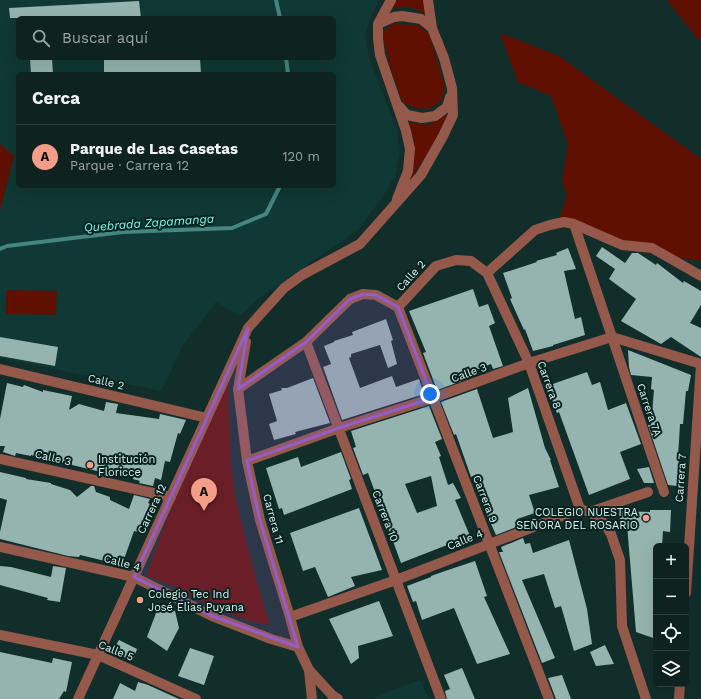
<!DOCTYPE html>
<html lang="es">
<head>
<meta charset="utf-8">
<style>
  :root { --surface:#0e2220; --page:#1c2f2d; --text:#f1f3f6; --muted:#9ba4a5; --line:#2e3f3e; --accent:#f49e89 }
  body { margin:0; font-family:"Work Sans",sans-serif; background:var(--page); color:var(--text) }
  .controls { position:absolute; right:12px; bottom:12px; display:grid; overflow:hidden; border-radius:6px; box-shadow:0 4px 16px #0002 }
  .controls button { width:36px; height:36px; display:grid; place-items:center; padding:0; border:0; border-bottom:1px solid var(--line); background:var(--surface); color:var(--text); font:20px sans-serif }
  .you { position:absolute; left:430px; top:394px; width:14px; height:14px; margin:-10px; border:3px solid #fff; border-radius:50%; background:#1a73e8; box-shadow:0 0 0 6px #1a73e833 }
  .badge { display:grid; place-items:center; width:26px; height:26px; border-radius:50%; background:var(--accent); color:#111; font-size:13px; font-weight:700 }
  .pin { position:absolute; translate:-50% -33px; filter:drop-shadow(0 1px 2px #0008) }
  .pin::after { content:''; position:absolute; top:21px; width:14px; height:12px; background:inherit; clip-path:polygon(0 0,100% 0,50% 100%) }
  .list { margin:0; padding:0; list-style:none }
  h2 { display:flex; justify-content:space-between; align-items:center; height:52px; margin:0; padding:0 16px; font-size:17px }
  h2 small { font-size:13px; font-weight:400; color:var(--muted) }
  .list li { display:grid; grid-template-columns:26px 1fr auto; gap:12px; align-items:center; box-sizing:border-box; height:64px; padding:0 16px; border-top:1px solid var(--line) }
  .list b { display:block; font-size:15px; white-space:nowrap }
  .list p { margin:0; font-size:13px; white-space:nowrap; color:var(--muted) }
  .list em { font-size:13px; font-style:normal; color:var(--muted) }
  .icon { flex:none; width:22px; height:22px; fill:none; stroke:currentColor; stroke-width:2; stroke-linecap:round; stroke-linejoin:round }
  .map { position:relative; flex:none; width:701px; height:699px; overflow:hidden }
  .search { position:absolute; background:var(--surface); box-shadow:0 4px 16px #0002; left:16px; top:16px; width:320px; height:44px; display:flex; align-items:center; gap:10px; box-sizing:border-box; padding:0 14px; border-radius:6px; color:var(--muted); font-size:15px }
  .panel { position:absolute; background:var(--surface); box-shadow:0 4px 16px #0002; left:16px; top:72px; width:320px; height:116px; border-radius:6px }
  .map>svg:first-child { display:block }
</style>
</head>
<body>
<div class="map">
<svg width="701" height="699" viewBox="0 0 701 699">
  <rect width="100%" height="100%" fill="#122e2b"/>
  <path fill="#103834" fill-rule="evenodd" d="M0,0H379L376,6L365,33L369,58L397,129L400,153L396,174L384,195L358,230L259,298L240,316L216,302L184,344L161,391L0,358ZM18,18H334V58H18ZM18,74H334V186H18Z
    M420,680L429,699H372L393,690Z"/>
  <path fill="#601000" d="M396,0H424L425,14C413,6 405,6 391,9Z
    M667,0H701V39L697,38Z
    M392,24L418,25L429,34L445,87L442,100L430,109L415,108L403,103L389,63L382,33Z
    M500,33L559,56L701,159V261L640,252L558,222L567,195L562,181L568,144L551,96L518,82Z
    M448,114L433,144L410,181L414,161V140L408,122L429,125Z
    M0,144L14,156L0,211Z
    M6,290L57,291L56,315L6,314Z
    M228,378L231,465L236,500L253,569L270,625L249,621L214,608L178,588L146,576L182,479Z"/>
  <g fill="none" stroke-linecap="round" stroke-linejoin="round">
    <path stroke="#448680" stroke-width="4" d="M276,0L280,18
      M286,58L288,74
      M0,249L7,246L123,232L232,228L266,214L280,186"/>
  </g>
  <path fill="#95b4b0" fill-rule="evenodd" d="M139,1L141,18H10L9,8Z
    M30,58H52L53,74H31Z
    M104,58H200L201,74H104Z
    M602,247L625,263L632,253H638L656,265L657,263L683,283L684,281L701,291V305L690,323L701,328V357L671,337L661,344L621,321L636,299L609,279L615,269L596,256Z
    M568,248L576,269L564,271L575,319L581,317L585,335L553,345V346L533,351L525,329L524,330L510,299L512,298L503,273L537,262L536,261L557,255L556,253Z
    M473,289L479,307L488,304L495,323L489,326L503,366L493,369L491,364L471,372L473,377L437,390L423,353L426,352L409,311Z
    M386,319L393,340L391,341L397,364L388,368L380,345L351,354V357L349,358L360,388L392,376L396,387L419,379L424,394L342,420L323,367L331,364L324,346L334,342V341L353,335L352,332Z
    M0,337L58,347L55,366L0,356Z
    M628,350L691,375L688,391H686L683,424H680L678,457H679L677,486L668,485L648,425H651L654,390L651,389L652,377L631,375L629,367Z
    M587,372L592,385L600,382L608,410L626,403L641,444L620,452L630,479L589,495L559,412L557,413L547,386Z
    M313,378L330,423L295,432L296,434L274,440L269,424L277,421L269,394L282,390L281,388H287Z
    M7,383L23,387L24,385L43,392V390L72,396L69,410L79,404L104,411L106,402L118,404L116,413L159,419L160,414L186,420L180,434L178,433L170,462L165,461L161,480L155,478L153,486L139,483L140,481L133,479V477L112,472V473L101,471V472L31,455V456L16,453L15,456L3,452L5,446H0V419Z
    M528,388L545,448L551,460H550L559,487L529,495L535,513L517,519L519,526L496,535L483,506L490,504L475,475L471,477L456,434L454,435L441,402L477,389L493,438L513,432L508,398Z
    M429,406L442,439L435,442L441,456L439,457L448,485L453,483L461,498L455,500L470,536L401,563L368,473L363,475L353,448L356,447L351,431ZM431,476L437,506L417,513L405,484Z
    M341,452L351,479L349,480L352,489L284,515L282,508L279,509L266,468L298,457L301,467Z
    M649,467L654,483H644L637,469Z
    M0,472L26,478V479L51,483V484L70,490L77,497L91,486H94L96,492L110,497V500L129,509L134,495L150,499L148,503L150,504L138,532L134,531L122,565L80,555L79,557L68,556L0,539V532L7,500L0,498Z
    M359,508L382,570L351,577L355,586L328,597L315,567L303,571L290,533Z
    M650,510H671L670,532L663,531L662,546H656V639L636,632L627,525H619L621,511L650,512Z
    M523,538L525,544L530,543L533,553L569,540L587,609L592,644L574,651L561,606L555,608L544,574L522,580L555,658L542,663L499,552H503L501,547Z
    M475,561L487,596L484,597L510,654L477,664L454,608L422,620L416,601L413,602L407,586L431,577V576L445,571Z
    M0,566L11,567L51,577L53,566L66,568L60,602L47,600L48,598L0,585Z
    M379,601L393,636L358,646L359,658L351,664L329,619Z
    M159,605L175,611L179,628L167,651L147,637Z
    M119,640L137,649L133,661L112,652Z
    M605,645L614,664L596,666L590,652Z
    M190,648L214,656L204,685L178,676Z
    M0,652L52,663L53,658L72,662L66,692L64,691L59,699H0Z
    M462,668L475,699H447L445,691L450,689L444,675Z
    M562,675L571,699H556L548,678Z
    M138,682L148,685L179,699H113L120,683L135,691Z"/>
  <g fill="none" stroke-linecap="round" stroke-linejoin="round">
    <path stroke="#94594b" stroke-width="10" d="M612,337L664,492"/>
    <path stroke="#94594b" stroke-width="10" d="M574,224L612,337
      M487,273L529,363L580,509
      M487,273L535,230L550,225L564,222L574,224L622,245L652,248L701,276
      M398,307L549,699
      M398,307L436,266L456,260L471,261L487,273
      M306,342L441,699
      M0,369L207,418
      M238,389L306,342L350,299L363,294L376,295L398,307
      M0,459L171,497
      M247,461L339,428L433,398L529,363L612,337L701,364
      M590,512L648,492
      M0,547L134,577L212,616L271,639L298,647
      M686,593L701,364
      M0,635L98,655L196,699
      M309,670L312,699
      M679,699L680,684"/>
    <path stroke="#94594b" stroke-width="10" d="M391,0L378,24V39L380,55L406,131L410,149L408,171L397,199
      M378,24L394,17L402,16L421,19L432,28
      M399,106L407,115L422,118L435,116L447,107L450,97
      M246,342L238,389L247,461L260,520L290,617L298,647L309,670L332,695L338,699
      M290,617L396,580L580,509L590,512L604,523L611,534L620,560L622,626L646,699
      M78,699L248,328L284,288L302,275L360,244L421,175L443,136L453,115L452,88L444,58L432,28L428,0"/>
  </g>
  <path fill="#945dca" fill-opacity="0.2" stroke="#945dca" stroke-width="3" stroke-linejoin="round" d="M363,294L376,295L398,307L433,398L339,428L247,461L260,520L298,647L212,616L134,577L248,328L238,389L306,342L350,299Z"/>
  <g fill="#f49e89" stroke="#072421" stroke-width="1.5">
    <circle cx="90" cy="465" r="4"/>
    <circle cx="646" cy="518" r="4"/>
    <circle cx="140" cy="600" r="4"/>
  </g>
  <g text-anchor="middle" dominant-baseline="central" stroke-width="4" stroke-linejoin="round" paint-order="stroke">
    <g font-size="11" fill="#dfefec" stroke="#072421">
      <text transform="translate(411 276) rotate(-48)">Calle 2</text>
      <text transform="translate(469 373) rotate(-20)">Calle 3</text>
      <text transform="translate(106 382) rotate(13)">Calle 2</text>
      <text transform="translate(549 385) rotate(70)">Carrera 8</text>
      <text transform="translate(649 410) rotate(71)">Carrera 7A</text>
      <text transform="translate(53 458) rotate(13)">Calle 3</text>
      <text transform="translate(681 478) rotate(-86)">Carrera 7</text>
      <text transform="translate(485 499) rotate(69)">Carrera 9</text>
      <text transform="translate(152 509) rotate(-65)">Carrera 12</text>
      <text transform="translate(385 516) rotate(69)">Carrera 10</text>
      <text transform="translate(273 519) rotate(75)">Carrera 11</text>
      <text transform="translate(465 540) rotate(-22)">Calle 4</text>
      <text transform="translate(122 563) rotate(15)">Calle 4</text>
      <text transform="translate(116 651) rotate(22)">Calle 5</text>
    </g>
    <g font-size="11" fill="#dfefec" stroke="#072421" text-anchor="start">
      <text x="98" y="459">Institución<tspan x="98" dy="13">Floricce</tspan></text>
      <text x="638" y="512" text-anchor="end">COLEGIO NUESTRA<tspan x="638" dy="13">SEÑORA DEL ROSARIO</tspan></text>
      <text x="148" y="594">Colegio Tec Ind<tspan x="148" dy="13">José Elias Puyana</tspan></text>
    </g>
    <g font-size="12" font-style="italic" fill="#76fdef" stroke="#072421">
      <text transform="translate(149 223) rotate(-4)">Quebrada Zapamanga</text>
    </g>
  </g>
</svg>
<div class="controls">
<button>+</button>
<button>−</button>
<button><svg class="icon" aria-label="locate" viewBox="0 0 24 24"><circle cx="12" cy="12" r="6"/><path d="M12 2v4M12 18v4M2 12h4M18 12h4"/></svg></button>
<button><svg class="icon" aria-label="layers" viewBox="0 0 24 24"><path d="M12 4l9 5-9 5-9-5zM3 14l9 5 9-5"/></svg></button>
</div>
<div class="you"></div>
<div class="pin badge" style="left:204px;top:511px">A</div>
<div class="search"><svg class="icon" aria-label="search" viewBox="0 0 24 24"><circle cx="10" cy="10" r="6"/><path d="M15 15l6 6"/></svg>Buscar aquí</div>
<section class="panel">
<h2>Cerca<small></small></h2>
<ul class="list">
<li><span class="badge">A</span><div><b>Parque de Las Casetas</b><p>Parque · Carrera 12</p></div><em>120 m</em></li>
</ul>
</section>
</div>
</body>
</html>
